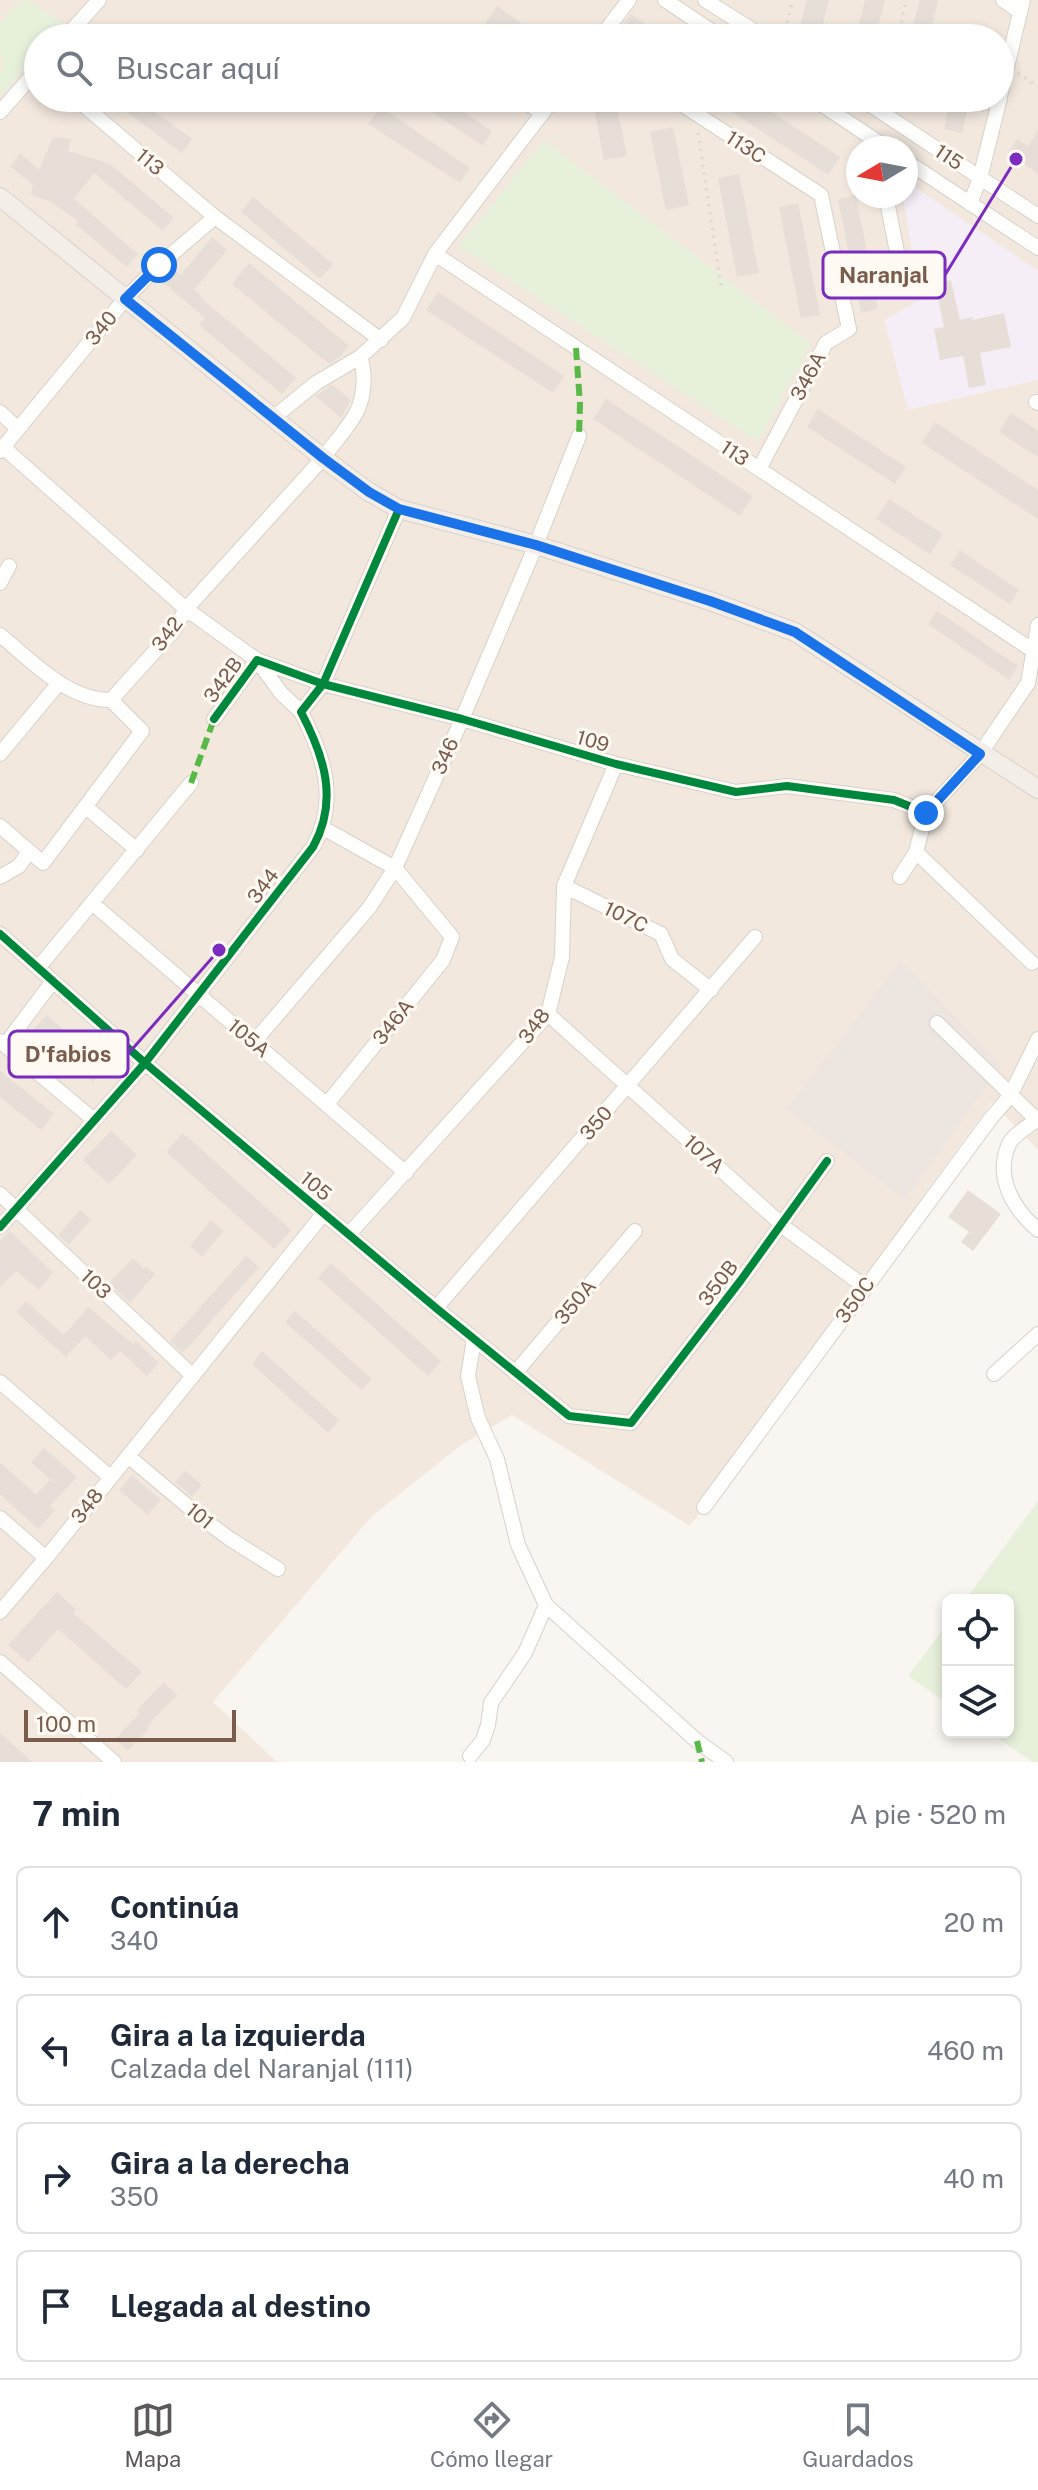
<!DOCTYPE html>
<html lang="es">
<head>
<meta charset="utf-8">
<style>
  :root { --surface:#fff; --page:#f2f2f3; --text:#1f2937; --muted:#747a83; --line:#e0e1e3; --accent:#5c585b }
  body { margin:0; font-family:"Public Sans",sans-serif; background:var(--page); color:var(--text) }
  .controls { position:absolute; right:24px; bottom:24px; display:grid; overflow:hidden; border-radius:12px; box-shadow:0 4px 12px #0003 }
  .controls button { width:72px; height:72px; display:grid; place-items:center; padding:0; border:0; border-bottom:2px solid var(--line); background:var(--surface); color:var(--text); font:40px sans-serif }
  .compass { position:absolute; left:846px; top:136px; width:72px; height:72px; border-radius:50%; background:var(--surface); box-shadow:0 4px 12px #0003; rotate:260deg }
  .scale { position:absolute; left:24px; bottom:20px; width:212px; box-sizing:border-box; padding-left:8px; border:4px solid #7a5c4d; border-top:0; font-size:22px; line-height:28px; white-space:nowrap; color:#7a5c4d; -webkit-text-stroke:6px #fffaf3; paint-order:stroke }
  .stop { position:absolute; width:24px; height:24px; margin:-18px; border:6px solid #1a73e8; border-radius:50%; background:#fff }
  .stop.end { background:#1a73e8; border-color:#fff; box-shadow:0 2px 8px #0008 }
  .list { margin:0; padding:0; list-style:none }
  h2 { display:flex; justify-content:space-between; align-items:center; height:104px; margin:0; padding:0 32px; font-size:34px }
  h2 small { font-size:26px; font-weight:400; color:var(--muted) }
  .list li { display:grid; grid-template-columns:52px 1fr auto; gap:24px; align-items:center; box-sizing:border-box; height:112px; margin:0 16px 16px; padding:0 16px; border:2px solid var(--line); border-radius:12px }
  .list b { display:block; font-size:30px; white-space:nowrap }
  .list p { margin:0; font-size:26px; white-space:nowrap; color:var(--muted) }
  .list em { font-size:26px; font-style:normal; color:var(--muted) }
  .icon { flex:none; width:44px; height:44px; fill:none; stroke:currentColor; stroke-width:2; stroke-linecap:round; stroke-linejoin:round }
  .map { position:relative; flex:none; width:1038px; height:1762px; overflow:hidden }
  .search { position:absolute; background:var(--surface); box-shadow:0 4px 12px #0003; left:24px; right:24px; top:24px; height:88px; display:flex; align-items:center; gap:20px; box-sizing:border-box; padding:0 28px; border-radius:44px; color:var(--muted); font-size:30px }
  .sheet { height:616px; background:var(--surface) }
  nav { display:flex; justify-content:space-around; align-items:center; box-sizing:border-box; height:112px; border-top:2px solid var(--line); background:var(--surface); font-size:22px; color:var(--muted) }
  nav a { display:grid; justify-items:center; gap:4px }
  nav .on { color:var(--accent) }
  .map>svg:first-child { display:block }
</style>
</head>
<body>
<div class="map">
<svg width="1038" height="1762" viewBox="0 0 1038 1762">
  <rect width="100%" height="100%" fill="#f9f5f0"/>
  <path fill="#f2e8de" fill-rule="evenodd" d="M0,0H1038V1150L992,1102L925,1193L865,1287L690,1526L512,1415L461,1445L372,1516L213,1702L277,1762H0ZM38,38H1000V98H38ZM858,148H906V196H858Z"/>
  <path fill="#ede5e0" d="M901,961L1001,1066L905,1199L787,1109Z"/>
  <path fill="#f6eef6" d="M906,181L1038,271V380L908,410L884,320L920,300L903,196H906Z"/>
  <path fill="#e7f0db" d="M22,0H27L65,24L52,38H38V54L0,96V71L4,68L0,46V23Z
    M544,140L811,344L758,442L458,246Z
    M1038,1501V1762H1033L989,1732H1008V1600H965Z
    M948,1623V1704L908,1676Z"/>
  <path fill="#e6ded7" d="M807,0H829L821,32L800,26Z
    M865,0H885L875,38H856Z
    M920,0H938L929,38H910Z
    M497,6L542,38H486L479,33Z
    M631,14L652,29L646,38H631L619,30Z
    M108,98H136L192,139L182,153Z
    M411,98H443L492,131L483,146Z
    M592,98H615L627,156L604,160Z
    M711,98H750L840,157L828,175Z
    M951,98H970L962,133L944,129Z
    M381,107L470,168L460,183L368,124Z
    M673,127L689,205L666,210L650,132Z
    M1038,130V174L1008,153L1017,139L1028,146Z
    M53,137L71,139L68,151L110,164L174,218L163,231L94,173L74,199L138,254L127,267L75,224L78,221L50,201L31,195L33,185L10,166L20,153L39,170Z
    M739,174L759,273L737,277L718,178Z
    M856,195L878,309L861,313L838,199Z
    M253,197L333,264L320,279L241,212Z
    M798,203L820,315L801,318L779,207Z
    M212,237L227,250L194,290L202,296L201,298L296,378L282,394L199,325L205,318L159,279L172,267L181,275Z
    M249,263L349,346L340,357L329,364L232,284Z
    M951,280L960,320L972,317L973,320L1004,313L1011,347L980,353L986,385L969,388L963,356L940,360L934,329L944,327L935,283Z
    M438,292L564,376L553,393L426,310Z
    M332,385L351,400L341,418L315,396Z
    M606,399L753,496L740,516L593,419Z
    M818,409L906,467L895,484L807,427Z
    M1011,413L1038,431V457L999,432Z
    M935,422L1038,490V519L922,443Z
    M889,499L943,534L930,554L876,519Z
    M960,550L1019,590L1010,604L950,565Z
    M937,611L1018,666L1009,680L928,624Z
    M47,1015L105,1068L93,1082L34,1029Z
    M0,1071L54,1114L41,1130L0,1097Z
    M111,1131L137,1155L109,1184L83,1160Z
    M183,1133L291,1230L274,1249L166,1152Z
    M968,1190L1001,1214L973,1251L961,1242L969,1232L948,1217Z
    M80,1210L91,1219L69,1245L58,1235Z
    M211,1220L224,1231L202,1257L190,1246Z
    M10,1231L53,1273L39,1290L16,1271L0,1288V1240Z
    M246,1256L259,1267L183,1353L170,1341Z
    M133,1258L144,1269L146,1266L155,1274L130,1303L109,1283Z
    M331,1263L441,1361L428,1376L318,1278Z
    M26,1301L64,1335L88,1307L133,1344L136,1341L159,1363L147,1376L120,1351L111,1360L85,1336L66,1357L16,1312Z
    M295,1311L372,1379L362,1390L285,1322Z
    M262,1351L339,1420L328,1433L252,1364Z
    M44,1448L77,1477L50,1506L55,1510L38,1529L0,1494V1462L36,1495L50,1480L31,1462Z
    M185,1471L202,1485L192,1497L175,1482Z
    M132,1475L161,1500L148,1515L119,1490Z
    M57,1592L76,1609L73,1613L142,1672L126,1689L58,1629L28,1663L8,1645Z
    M164,1682L177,1695L147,1726L149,1728L128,1751L115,1739L140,1713L137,1710Z
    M0,1733L32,1762H0Z"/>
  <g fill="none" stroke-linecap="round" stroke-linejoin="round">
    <g stroke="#d7d1cb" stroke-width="16">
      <path id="minor" d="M665,0L722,38
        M705,0L765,38
        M1003,0L1020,12
        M65,38L99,0
        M600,38L629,0
        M1000,96L1023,0
        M75,98L215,217L381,340
        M518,98L543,113
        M672,98L821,195L849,329L826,343L759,469
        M812,98L887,148
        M860,98L1038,216
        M0,112L38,69
        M906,161L1038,248
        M886,196L901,273
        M970,204L980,178L1000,98
        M435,254L1035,652
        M1036,402L1038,403
        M0,412L18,429
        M273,418L316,383L360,357L403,318L435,254L554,98
        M3,447L186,609L257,660L281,693L301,712
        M0,451L125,299L159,265L215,217
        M0,583L9,566
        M0,635C32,661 67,700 111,700L174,630L186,609L323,458C333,444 351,425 358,409C364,395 366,372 360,357
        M214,719L257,660L323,684L462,719L616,764L736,792L787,786L894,800L926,813
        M0,754L59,683
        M86,807L137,850
        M0,826L43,863L142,731L111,700
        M323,828L395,868L452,937L443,960L327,1104
        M916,852L1032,963
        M0,877L19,866L28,853
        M900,877L916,852L926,813L980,754L1028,683L1038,625
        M564,886L661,934L672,959L711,990
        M92,903L406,1173
        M0,934L145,1063L436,1308L569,1416L631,1423L741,1280L827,1161
        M38,968L191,783
        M548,1014L789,1231L865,1287
        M937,1023L1037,1120
        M0,1041L94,1120
        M254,1042L369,908L395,868L462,719L536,545L579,436
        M5,1045L53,981
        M1038,1119C1029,1126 1014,1134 1009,1144C994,1176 1013,1209 1038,1230
        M0,1194L192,1375
        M0,1227L145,1063L313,847C339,800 324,756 301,712L323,684L399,509
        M349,1234L548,1014L562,957L564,886L616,764
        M436,1308L755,937
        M474,1339L468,1376L478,1418L497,1459L518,1545L546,1605L697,1741L726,1762
        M515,1373L635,1231
        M994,1374L1038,1334
        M0,1382L110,1477
        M128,1456L203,1519L230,1539L278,1569
        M704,1507L991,1118L1010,1096L1038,1039
        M0,1518L46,1558
        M0,1612L46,1558L324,1213
        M0,1662L114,1762
        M470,1756L483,1740L488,1725L491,1703L525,1653L546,1605"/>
    </g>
    <g stroke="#dad1cc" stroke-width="20">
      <path id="major" d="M0,197L323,458L369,492L399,509L536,545L710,601L795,632L1038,789"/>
    </g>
    <path stroke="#dcd5d0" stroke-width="3" stroke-dasharray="2 6" stroke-linecap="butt" d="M783,38L793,0
      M898,38L906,0
      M1018,73L1038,87
      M698,133L721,286"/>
    <use href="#minor" stroke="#fefefd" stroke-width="14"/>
    <use href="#major" stroke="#f3eee8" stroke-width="18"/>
    <path stroke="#58b947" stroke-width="6" stroke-dasharray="12 6" stroke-linecap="butt" d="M576,348L580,404L579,436
      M191,783L214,719
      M697,1741L702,1762"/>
    <g stroke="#fffaf3" stroke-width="13">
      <path id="cycleway" d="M214,719L257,660L323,684L462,719L616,764L736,792L787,786L894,800L926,813
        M0,934L145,1063L436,1308L569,1416L631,1423L741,1280L827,1161
        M0,1227L145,1063L313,847C339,800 324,756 301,712L323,684L399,509"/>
    </g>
    <use href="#cycleway" stroke="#00873e" stroke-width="8"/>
  </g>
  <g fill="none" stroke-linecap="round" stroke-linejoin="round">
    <path stroke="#1a73e8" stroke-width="10" d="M159,265L125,299L323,458L369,492L399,509L536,545L710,601L795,632L980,754L926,813"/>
  </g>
  <g text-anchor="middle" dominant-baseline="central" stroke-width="6" stroke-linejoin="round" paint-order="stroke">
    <g font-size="20" fill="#7a5c4d" stroke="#fffaf3">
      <text transform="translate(746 147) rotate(33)">113C</text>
      <text transform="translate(949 157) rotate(34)">115</text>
      <text transform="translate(150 162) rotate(40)">113</text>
      <text transform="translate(101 328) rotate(-51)">340</text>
      <text transform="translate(808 376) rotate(-62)">346A</text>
      <text transform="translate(735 453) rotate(34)">113</text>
      <text transform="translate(167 634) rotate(-53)">342</text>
      <text transform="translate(223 680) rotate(-54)">342B</text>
      <text transform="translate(593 741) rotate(16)">109</text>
      <text transform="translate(445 756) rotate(-66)">346</text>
      <text transform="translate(263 886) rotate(-53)">344</text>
      <text transform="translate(626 917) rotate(26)">107C</text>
      <text transform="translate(393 1022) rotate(-51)">346A</text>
      <text transform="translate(534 1026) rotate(-54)">348</text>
      <text transform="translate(249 1038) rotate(40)">105A</text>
      <text transform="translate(596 1123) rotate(-49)">350</text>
      <text transform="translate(704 1154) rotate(42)">107A</text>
      <text transform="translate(316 1186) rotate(40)">105</text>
      <text transform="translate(718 1283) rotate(-53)">350B</text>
      <text transform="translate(96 1284) rotate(43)">103</text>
      <text transform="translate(855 1300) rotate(-54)">350C</text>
      <text transform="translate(575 1302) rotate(-50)">350A</text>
      <text transform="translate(87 1506) rotate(-52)">348</text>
      <text transform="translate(200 1516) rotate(39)">101</text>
    </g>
  </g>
  <path fill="none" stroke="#7b2cbf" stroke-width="3" d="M1016 159L945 275M219 950L128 1054"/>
  <g fill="#7b2cbf" stroke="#fffaf3" stroke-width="3">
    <circle cx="1016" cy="159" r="8"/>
    <circle cx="219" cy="950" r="8"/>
  </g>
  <g fill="#fffaf3" stroke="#7b2cbf" stroke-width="3">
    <rect x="823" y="252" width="122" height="46" rx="8"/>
    <rect x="9" y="1031" width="119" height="46" rx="8"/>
  </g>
  <g font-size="22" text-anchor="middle" font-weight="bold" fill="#7a5c4d">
    <text x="884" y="283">Naranjal</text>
    <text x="68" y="1062">D'fabios</text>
  </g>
</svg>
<div class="controls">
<button><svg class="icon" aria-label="locate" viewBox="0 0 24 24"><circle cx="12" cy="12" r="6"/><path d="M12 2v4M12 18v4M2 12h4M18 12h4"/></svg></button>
<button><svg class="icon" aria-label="layers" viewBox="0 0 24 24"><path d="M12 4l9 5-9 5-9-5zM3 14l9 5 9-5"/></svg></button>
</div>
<svg class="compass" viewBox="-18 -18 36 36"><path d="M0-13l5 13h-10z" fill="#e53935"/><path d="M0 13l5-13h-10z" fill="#747a83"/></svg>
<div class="scale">100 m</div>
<div class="stop" style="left:159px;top:265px"></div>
<div class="stop end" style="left:926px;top:813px"></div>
<div class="search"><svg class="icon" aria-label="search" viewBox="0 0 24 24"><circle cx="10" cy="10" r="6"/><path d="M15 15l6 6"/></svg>Buscar aquí</div>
</div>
<section class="sheet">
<h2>7 min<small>A pie · 520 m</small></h2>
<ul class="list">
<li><svg class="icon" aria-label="ahead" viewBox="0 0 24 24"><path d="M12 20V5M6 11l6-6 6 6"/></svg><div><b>Continúa</b><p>340</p></div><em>20 m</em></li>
<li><svg class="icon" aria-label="left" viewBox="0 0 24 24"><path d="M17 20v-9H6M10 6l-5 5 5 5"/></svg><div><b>Gira a la izquierda</b><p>Calzada del Naranjal (111)</p></div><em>460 m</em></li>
<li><svg class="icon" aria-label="right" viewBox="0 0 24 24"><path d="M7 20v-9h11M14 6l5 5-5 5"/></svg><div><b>Gira a la derecha</b><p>350</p></div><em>40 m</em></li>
<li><svg class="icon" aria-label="arrive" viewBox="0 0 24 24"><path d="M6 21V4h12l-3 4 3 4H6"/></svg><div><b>Llegada al destino</b></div></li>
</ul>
</section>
<nav>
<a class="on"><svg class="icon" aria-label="map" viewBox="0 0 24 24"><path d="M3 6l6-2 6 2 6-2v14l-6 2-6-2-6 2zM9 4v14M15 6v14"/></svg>Mapa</a>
<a><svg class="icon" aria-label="directions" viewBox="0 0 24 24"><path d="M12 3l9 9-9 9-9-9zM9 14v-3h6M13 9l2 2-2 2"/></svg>Cómo llegar</a>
<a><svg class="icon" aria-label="saved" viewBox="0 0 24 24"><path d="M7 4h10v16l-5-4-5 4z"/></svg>Guardados</a>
</nav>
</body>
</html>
